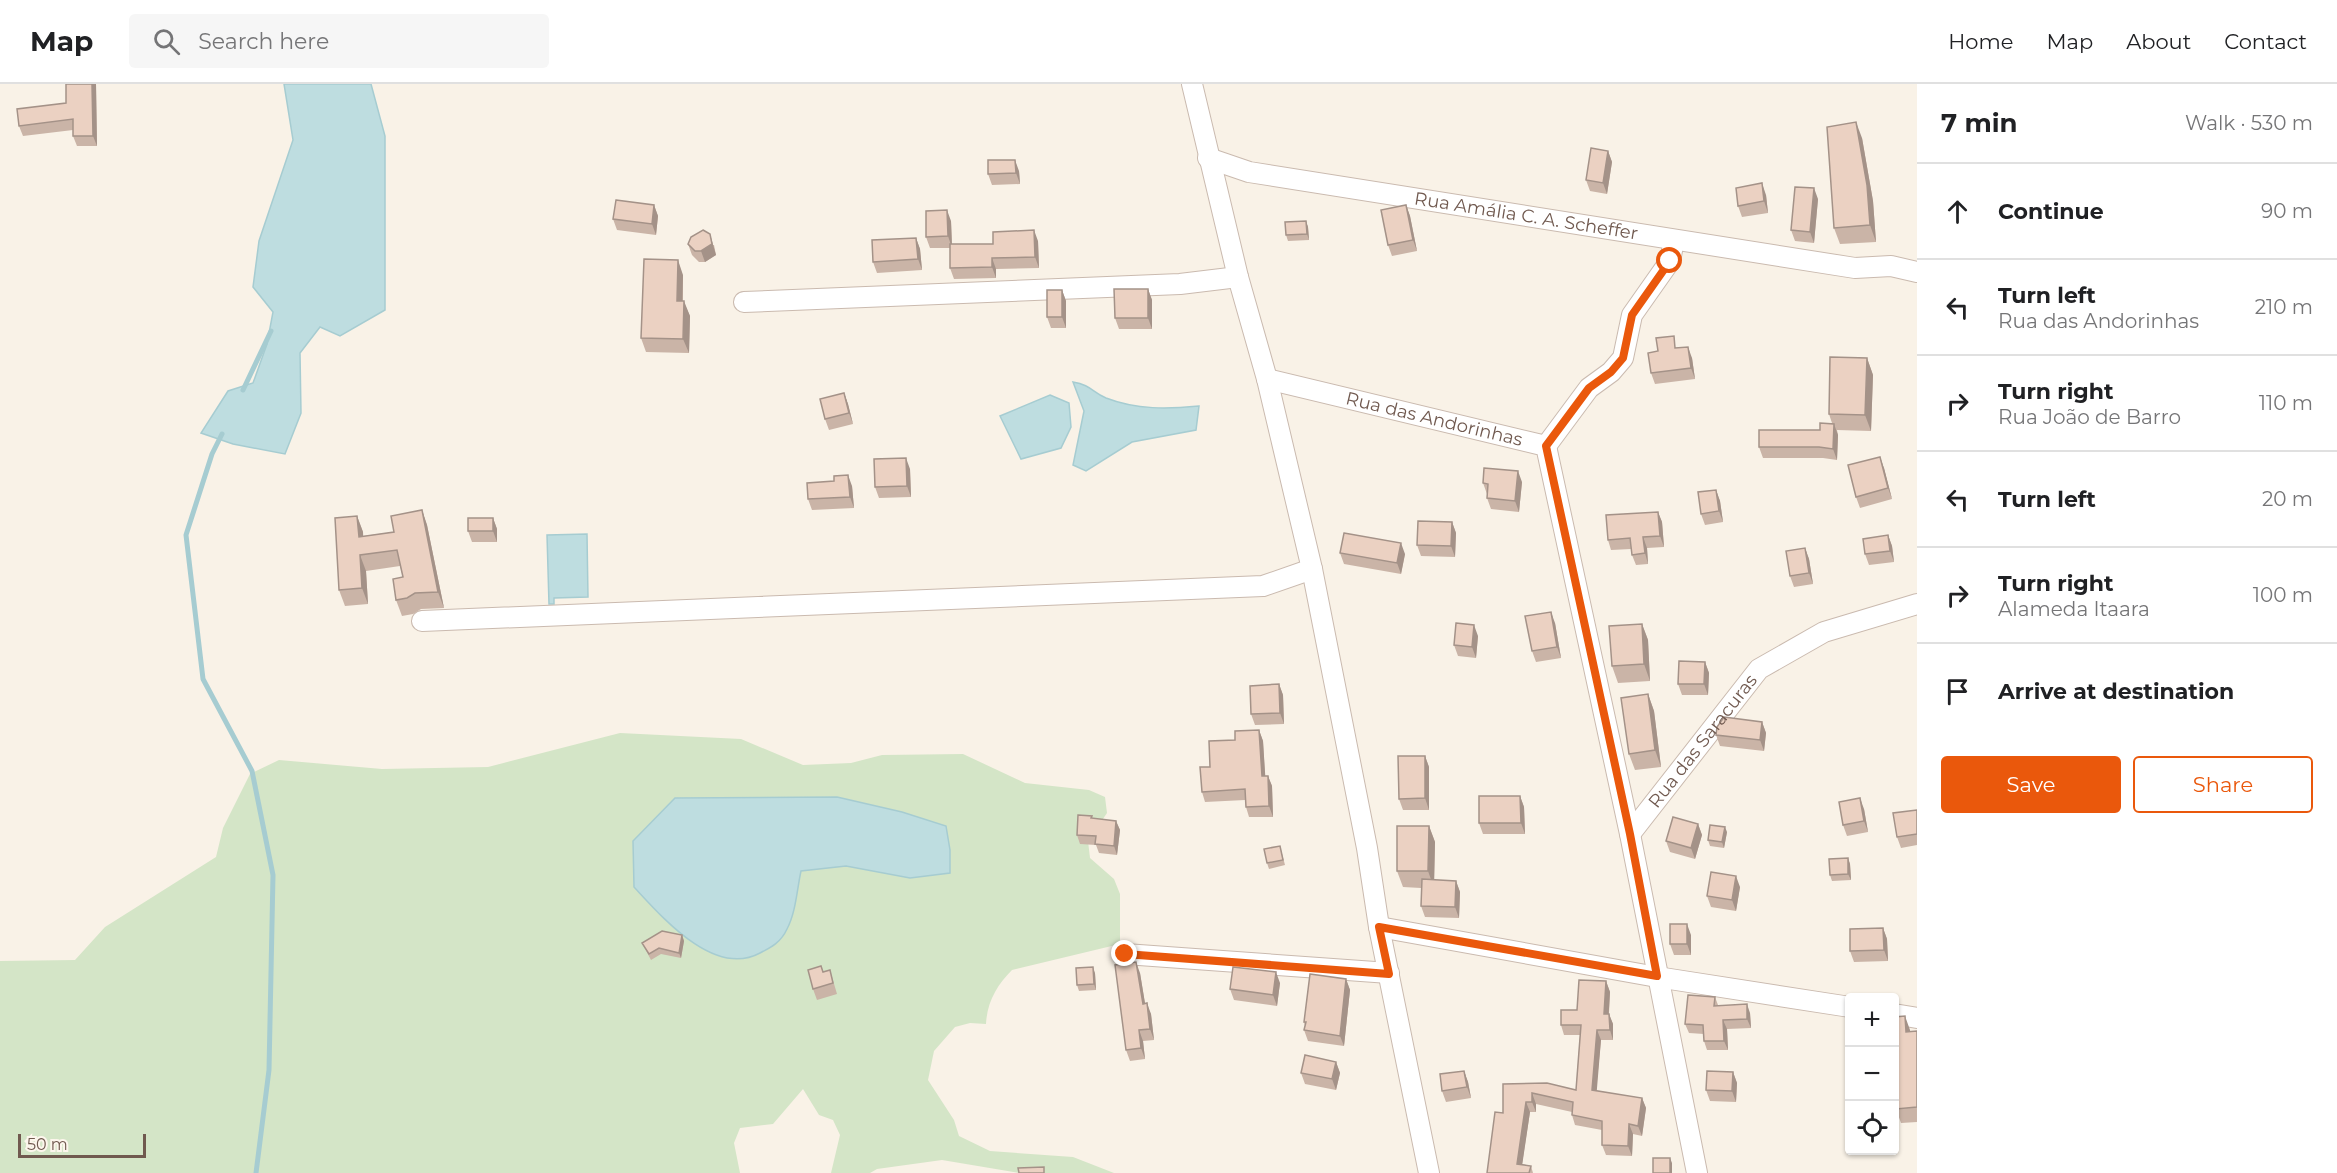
<!DOCTYPE html>
<html lang="en">
<head>
<meta charset="utf-8">
<style>
  :root { --surface:#fff; --page:#f6f6f6; --text:#202124; --muted:#757577; --line:#e0e0e0; --accent:#ea580c }
  body { margin:0; font-family:Montserrat,sans-serif; background:var(--page); color:var(--text) }
  .controls { position:absolute; right:18px; bottom:18px; display:grid; overflow:hidden; border-radius:6px; box-shadow:0 2px 4px #0004 }
  .controls button { width:54px; height:54px; display:grid; place-items:center; padding:0; border:0; border-bottom:2px solid var(--line); background:var(--surface); color:var(--text); font:30px sans-serif }
  .scale { position:absolute; left:18px; bottom:15px; width:128px; box-sizing:border-box; padding-left:6px; border:3px solid #70594f; border-top:0; font-size:16px; line-height:21px; white-space:nowrap; color:#70594f; -webkit-text-stroke:4px #fdf6ed; paint-order:stroke }
  .stop { position:absolute; width:18px; height:18px; margin:-14px; border:4px solid #ea580c; border-radius:50%; background:#fff }
  .stop.end { background:#ea580c; border-color:#fff; box-shadow:0 2px 6px #0008 }
  .list { margin:0; padding:0; list-style:none }
  h2 { display:flex; justify-content:space-between; align-items:center; height:78px; margin:0; padding:0 24px; font-size:26px }
  h2 small { font-size:20px; font-weight:400; color:var(--muted) }
  .list li { display:grid; grid-template-columns:39px 1fr auto; gap:18px; align-items:center; box-sizing:border-box; height:96px; padding:0 24px; border-top:2px solid var(--line) }
  .list b { display:block; font-size:22px; white-space:nowrap }
  .list p { margin:0; font-size:20px; white-space:nowrap; color:var(--muted) }
  .list em { font-size:20px; font-style:normal; color:var(--muted) }
  .actions { display:flex; gap:12px; padding:18px 24px }
  .actions a { flex:1; padding:14px 0; border:2px solid var(--accent); border-radius:6px; text-align:center; font-size:21px; color:var(--accent) }
  .actions .main { background:var(--accent); color:#fff }
  .icon { flex:none; width:33px; height:33px; fill:none; stroke:currentColor; stroke-width:2; stroke-linecap:round; stroke-linejoin:round }
  .map { position:relative; flex:none; width:1917px; height:1089px; overflow:hidden }
  header { display:flex; align-items:center; gap:36px; box-sizing:border-box; height:84px; padding:0 30px; background:var(--surface); border-bottom:2px solid var(--line) }
  header strong { font-size:28px }
  nav { display:flex; gap:33px; margin-inline-start:auto; font-size:21px }
  .search { width:420px; height:54px; background:var(--page); display:flex; align-items:center; gap:15px; box-sizing:border-box; padding:0 21px; border-radius:6px; color:var(--muted); font-size:22px }
  main { display:flex }
  aside { flex:1; background:var(--surface) }
  .map>svg:first-child { display:block }
</style>
</head>
<body>
<header>
<strong>Map</strong>
<div class="search"><svg class="icon" aria-label="search" viewBox="0 0 24 24"><circle cx="10" cy="10" r="6"/><path d="M15 15l6 6"/></svg>Search here</div>
<nav><a>Home</a><a>Map</a><a>About</a><a>Contact</a></nav>
</header>
<main>
<div class="map">
<svg width="1917" height="1089" viewBox="0 0 1917 1089">
  <rect width="100%" height="100%" fill="#f9f2e7"/>
  <path fill="#d4e5c7" d="M620,649L741,655L803,681L851,679L882,671L963,670L1025,699L1089,706L1105,713L1107,729L1088,757L1090,774L1114,795L1120,810V860L1012,886C997,901 987,918 986,940L970,939L955,943L934,967L928,996L954,1036L959,1052L990,1067L1073,1073L1114,1089H1019L942,1076L877,1085L870,1089H831L840,1051L833,1036L819,1031L803,1005L773,1040L740,1044L734,1059L740,1089H0V877L75,876L105,843L216,773L223,744L250,690L279,676L382,685L488,683Z"/>
  <path fill="#bedde0" stroke="#a6ccd1" stroke-width="1.5" d="M284,0H371L385,52V226L340,252L320,243L300,269L301,329L285,370L233,360L201,349L228,307L253,299L267,260L273,228L253,203L259,157L293,56Z
    M1073,298C1091,301 1092,308 1106,314C1137,326 1168,325 1199,322L1196,346L1132,358L1086,387L1073,381L1084,327Z
    M1050,311L1069,319L1071,343L1061,364L1021,375L1000,332Z
    M587,450L588,513L554,514V520H549L547,451Z
    M837,713L902,728L946,742L950,766V789L910,794L846,782L801,787C797,805 796,828 787,845C781,858 772,863 760,869C714,894 662,833 634,803L633,757L675,714Z"/>
  <g fill="none" stroke-linecap="round" stroke-linejoin="round">
    <path stroke="#a6ccd1" stroke-width="5" d="M243,306L271,247
      M222,350L212,370L186,451L203,595L252,687L273,791L269,986L256,1089"/>
    <g stroke="#cabaaf" stroke-width="22">
      <g id="minor">
        <path d="M1192,0L1238,193L1267,295L1312,485L1367,764L1379,843L1429,1089"/>
        <path id="s1" d="M1208,74L1249,88L1855,184L1891,182L1917,188"/>
        <path d="M744,218L1180,200L1238,193"/>
        <path id="s2" d="M1267,295L1546,362L1630,750L1697,1089"/>
        <path d="M1546,362L1589,304L1611,288L1623,274L1632,231L1670,177L1674,156"/>
        <path d="M422,537L1263,502L1312,485"/>
        <path id="s3" d="M1630,750L1759,585L1824,548L1917,520"/>
        <path d="M1379,843L1657,893L1850,923"/>
        <path d="M1125,870L1389,889"/>
        <path d="M1894,930L1917,934"/>
      </g>
    </g>
    <use href="#minor" stroke="#fff" stroke-width="20"/>
  </g>
  <path fill="#cab4a7" d="M66,0H96L97,62H77L73,52V46L23,52L19,42L66,19Z
    M1862,54L1873,117L1876,158L1840,160L1834,144Z
    M1608,67L1612,78L1607,110L1590,107L1586,96Z
    M1019,87L1020,100L992,101L988,90Z
    M1766,111L1768,129L1742,133L1738,122Z
    M1818,115L1814,159L1795,157L1791,146Z
    M654,121L658,132L656,151L617,146L613,135Z
    M1406,121L1410,132L1417,167L1392,172L1388,161Z
    M951,137L952,160H993L1038,157L1039,184L996,185V194L954,195L950,184V164H930L926,153Z
    M1306,137L1308,143L1309,156L1288,157L1286,151Z
    M916,154L920,165L922,186L877,189L873,178Z
    M688,160L714,161L716,171L705,178H699L692,171Z
    M683,191V217L690,232L689,269L646,268L641,254Z
    M1148,205L1152,216V245H1119L1115,234Z
    M1062,206L1066,217V244H1051L1047,233Z
    M1678,264L1692,274L1695,295L1655,300L1651,289Z
    M1867,274L1873,291L1871,347L1837,346L1838,351L1837,376L1823,374H1763L1759,363L1820,346L1832,339L1829,330Z
    M844,309L848,320L853,340L829,346L825,335Z
    M1884,384L1892,415L1860,424L1856,413Z
    M910,385L911,413L879,414L875,403Z
    M834,397L852,402L854,424L812,426L808,415Z
    M1522,398L1519,428L1491,425L1487,414V410L1483,399Z
    M1716,406L1720,417L1723,438L1705,441L1701,430Z
    M422,426L427,441L444,524L421,525L413,530L402,532L396,516L403,493L400,482L366,487L368,520L345,522L339,506L357,432L363,448V452L394,448Z
    M1658,428L1662,438L1664,463L1647,464L1648,480L1636,481L1632,471L1631,465L1611,466L1608,456Z
    M493,434L497,445V458H472L468,447Z
    M1452,438L1456,449L1455,473L1421,472L1417,461Z
    M1888,451L1892,462L1894,478L1869,481L1865,470Z
    M1805,464L1809,475L1813,500L1794,503L1790,492Z
    M1340,469L1405,470L1401,490L1344,480Z
    M1555,539L1561,574L1536,578L1532,567Z
    M1642,540L1648,556L1650,597L1618,599L1612,582Z
    M1478,552L1476,574L1458,572L1454,561Z
    M1705,578L1709,589L1708,611H1682L1678,600Z
    M1279,600L1283,611L1284,640L1255,641L1251,630Z
    M1648,610L1654,627L1661,683L1635,686L1629,670Z
    M1762,638L1766,649L1764,667L1720,662L1716,651Z
    M1259,646L1263,657L1265,692H1268L1272,702L1273,733H1249L1246,723L1245,716L1205,718L1202,708L1210,683L1235,656Z
    M1425,672L1429,683V726H1403L1399,715Z
    M1520,712L1524,723L1525,750H1483L1479,739Z
    M1864,725L1868,748L1847,752L1843,741Z
    M1917,726V761L1901,764L1897,753Z
    M1092,732L1093,735L1116,737L1120,746L1117,771L1099,769L1096,761L1080,760L1077,751Z
    M1698,740L1702,751L1695,775L1670,768L1666,757Z
    M1429,742L1435,758L1434,796L1456,797L1460,808L1459,834L1425,833L1421,822V804L1403,803L1397,787Z
    M1727,748L1724,764L1710,762L1708,756Z
    M1280,762L1285,781L1269,785L1267,779Z
    M1848,774L1850,780L1851,796L1832,797L1830,791Z
    M1740,803L1736,827L1711,823L1707,812Z
    M1883,844L1887,855L1888,877L1854,878L1850,867Z
    M682,851L684,857L681,874L661,870L651,876L642,859Z
    M1691,851V871H1674L1670,860Z
    M830,886L837,910L817,916L813,905L823,888Z
    M1095,889L1096,906L1079,907L1077,901Z
    M1140,889L1145,920L1151,930L1154,956L1143,957L1145,975L1130,977L1126,966Z
    M1346,895L1350,906L1344,962L1308,957L1304,946L1305,942L1304,938Z
    M1606,897L1610,908L1609,930L1613,940V956H1601L1596,1007L1642,1014L1646,1024L1642,1052L1633,1050L1632,1072L1606,1071L1602,1061V1046L1575,1041L1572,1031V1028L1536,1020V1028H1530L1522,1080L1531,1082L1533,1089H1487L1503,1029V1000L1576,1006L1580,951H1564L1561,941Z
    M1280,899L1277,922L1234,916L1230,905Z
    M1715,913L1718,921L1750,929L1751,944L1727,945L1728,966H1707L1704,957V950L1689,949L1685,940Z
    M1910,946V948L1917,947V1038L1901,1039L1896,1025Z
    M1336,978L1340,989L1336,1006L1305,1000L1301,989Z
    M1464,987L1468,998L1471,1014L1446,1018L1442,1007Z
    M1733,988L1737,999L1736,1018L1710,1017L1706,1006Z"/>
  <path fill="#a49288" d="M92,0H96L97,62L93,52Z
    M1856,38L1862,54L1873,117L1876,158L1870,141Z
    M1608,67L1612,78L1607,110L1603,99Z
    M1015,76L1019,87L1020,100L1016,89Z
    M1762,99L1766,111L1768,129L1764,117Z
    M1814,104L1818,115L1814,159L1810,148Z
    M654,121L658,132L656,151L652,140Z
    M1406,121L1410,132L1417,167L1413,156Z
    M947,126L951,137L952,164L948,152Z
    M1306,137L1308,143L1309,156L1307,150Z
    M1034,146L1038,157L1039,184L1035,173Z
    M710,150L716,171L705,178L701,167Z
    M916,154L920,165L922,186L918,175Z
    M992,174L996,185V194L992,183Z
    M678,176L683,191L682,232L677,217Z
    M1148,205L1152,216V245L1148,234Z
    M1062,206L1066,217V244L1062,233Z
    M684,217L690,232L689,269L683,255Z
    M1688,263L1692,274L1695,295L1691,284Z
    M1867,274L1873,291L1871,347L1865,331Z
    M844,309L848,320L853,340L849,329Z
    M1834,340L1838,351L1837,376L1833,365Z
    M1880,373L1884,384L1892,415L1888,404Z
    M906,374L910,385L911,413L907,402Z
    M1518,387L1522,398L1519,428L1515,417Z
    M848,391L852,402L854,424L850,413Z
    M1716,406L1720,417L1723,438L1719,427Z
    M422,426L427,441L444,524L438,508Z
    M1658,428L1662,438L1664,463L1660,452Z
    M357,432L363,448L364,468L359,453Z
    M493,434L497,445V458L493,447Z
    M1452,438L1456,449L1455,473L1451,462Z
    M1888,451L1892,462L1894,478L1890,467Z
    M1643,453L1647,464L1648,480L1645,469Z
    M1401,459L1405,470L1401,490L1397,479Z
    M1805,464L1809,475L1813,500L1809,489Z
    M360,471L366,487L368,520L362,504Z
    M1551,528L1555,539L1561,574L1557,563Z
    M1642,540L1648,556L1650,597L1644,580Z
    M1474,541L1478,552L1476,574L1472,563Z
    M1705,578L1709,589L1708,611L1704,600Z
    M1279,600L1283,611L1284,640L1280,629Z
    M1648,610L1654,627L1661,683L1655,666Z
    M1762,638L1766,649L1764,667L1760,656Z
    M1259,646L1263,657L1266,703L1262,692Z
    M1425,672L1429,683V726L1425,714Z
    M1268,692L1272,702L1273,733L1269,722Z
    M1520,712L1524,723L1525,750L1521,739Z
    M1860,714L1864,725L1868,748L1864,737Z
    M1116,737L1120,746L1117,771L1114,762Z
    M1698,740L1702,751L1695,775L1691,764Z
    M1429,742L1435,758L1434,804L1428,787Z
    M1725,743L1727,748L1724,764L1722,758Z
    M1848,774L1850,780L1851,796L1848,790Z
    M1736,792L1740,803L1736,827L1732,816Z
    M1456,797L1460,808L1459,834L1455,823Z
    M1687,840L1691,851V871L1687,860Z
    M1883,844L1887,855L1888,877L1884,866Z
    M682,851L684,857L681,874L679,869Z
    M1136,878L1140,889L1147,931L1143,920Z
    M1093,883L1095,889L1096,906L1094,900Z
    M1276,888L1280,899L1277,922L1273,911Z
    M1346,895L1350,906L1344,962L1340,952Z
    M1606,897L1610,908L1608,941L1604,930Z
    M1147,919L1151,930L1154,956L1150,945Z
    M1747,920L1750,929L1751,944L1747,935Z
    M1609,930L1613,940V956L1610,946Z
    M1905,932L1910,946L1911,962L1906,948Z
    M1723,936L1727,945L1728,966L1724,957Z
    M1139,946L1143,957L1145,975L1141,964Z
    M1597,946L1601,956L1596,1016L1592,1006Z
    M1336,978L1340,989L1336,1006L1332,995Z
    M1464,987L1468,998L1471,1014L1467,1003Z
    M1733,988L1737,999L1736,1018L1732,1007Z
    M1532,1009L1536,1020V1028L1532,1018Z
    M1642,1014L1646,1024L1642,1052L1638,1042Z
    M1526,1018L1530,1028L1521,1089L1517,1080Z
    M1629,1040L1633,1050L1632,1072L1628,1062Z
    M1670,1074L1672,1079V1089H1670Z"/>
  <path fill="#ebd1c2" stroke="#a49288" stroke-width="1.5" d="M66,0H92L93,52H73V35L19,42L17,25L66,19Z
    M1856,38L1867,101L1870,141L1834,144L1827,43Z
    M1591,64L1608,67L1603,99L1586,96Z
    M988,76H1015L1016,89L988,90Z
    M1762,99L1764,117L1738,122L1736,104Z
    M1795,103L1814,104L1810,148L1791,146Z
    M616,116L654,121L652,140L613,135Z
    M1406,121L1413,156L1388,161L1381,126Z
    M947,126L948,152L926,153V127Z
    M1306,137L1307,150L1286,151L1285,138Z
    M703,146L710,150L712,160L701,167H695L688,160L691,153Z
    M1034,146L1035,173L992,174V183L950,184V160H993V148Z
    M916,154L918,175L873,178L872,156Z
    M644,175L678,176L677,217H684L683,255L641,254Z
    M1114,205H1148V234H1115Z
    M1047,206H1062V233H1047Z
    M1674,252L1675,264L1688,263L1691,284L1651,289L1648,269L1658,267L1656,254Z
    M1830,273L1867,274L1865,331L1829,330Z
    M844,309L849,329L825,335L820,315Z
    M1820,339L1834,340L1833,365L1819,363H1759V346H1820Z
    M1880,373L1888,404L1856,413L1848,381Z
    M906,374L907,402L875,403L874,375Z
    M1484,384L1518,387L1515,417L1487,414L1488,400L1483,399Z
    M848,391L850,413L808,415L807,399L834,397V392Z
    M1716,406L1719,427L1701,430L1698,408Z
    M422,426L438,508L415,509L407,514L396,516L393,495L403,493L397,466L360,471L362,504L339,506L335,434L357,432L359,453L394,448L391,432Z
    M1658,428L1660,452L1643,453L1645,469L1632,471L1630,454L1608,456L1606,431Z
    M468,434H493V447H468Z
    M1418,437L1452,438L1451,462L1417,461Z
    M1344,449L1401,459L1397,479L1340,469Z
    M1888,451L1890,467L1865,470L1863,455Z
    M1805,464L1809,489L1790,492L1786,467Z
    M1551,528L1557,563L1532,567L1525,532Z
    M1456,539L1474,541L1472,563L1454,561Z
    M1642,540L1644,580L1612,582L1609,542Z
    M1679,577L1705,578L1704,600H1678Z
    M1279,600L1280,629L1251,630L1250,602Z
    M1648,610L1655,666L1629,670L1621,614Z
    M1724,633L1762,638L1760,656L1716,651L1717,643Z
    M1259,646L1262,692H1268L1269,722L1246,723L1245,705L1202,708L1200,683H1210L1209,657L1235,656V647Z
    M1398,672H1425V714L1399,715Z
    M1479,712H1520L1521,739H1479Z
    M1860,714L1864,737L1843,741L1839,718Z
    M1917,726V750L1897,753L1893,729Z
    M1078,731L1092,732L1091,734L1116,737L1114,762L1095,760L1096,752L1077,751Z
    M1673,733L1698,740L1691,764L1666,757Z
    M1710,741L1725,743L1722,758L1708,756Z
    M1397,742H1429L1428,787H1397Z
    M1280,762L1283,776L1267,779L1264,765Z
    M1848,774V790L1830,791L1829,775Z
    M1711,788L1736,792L1732,816L1707,812Z
    M1422,795L1456,797L1455,823L1421,822Z
    M1670,840H1687V860H1670Z
    M1883,844L1884,866L1850,867V845Z
    M662,847L682,851L679,869L659,864L649,870L642,859Z
    M1136,878L1143,920L1147,919L1150,945L1139,946L1141,964L1126,966L1115,881Z
    M821,882L823,888L830,886L833,899L813,905L808,886Z
    M1093,883L1094,900L1077,901L1076,884Z
    M1233,883L1276,888L1273,911L1230,905Z
    M1310,890L1346,895L1340,952L1304,946L1306,938H1304Z
    M1579,896L1606,897L1604,930H1609L1610,946H1597L1592,1006L1642,1014L1638,1042L1629,1040L1628,1062L1602,1061V1037L1572,1031L1573,1018L1532,1009V1018H1526L1517,1080L1531,1082L1529,1089H1487L1495,1028L1503,1029V1000L1547,999L1576,1006L1581,941H1561V926H1577Z
    M1688,911L1715,913L1714,922L1747,920V935L1723,936L1724,957H1704L1703,941L1685,940Z
    M1905,932L1906,948L1917,947V1023L1896,1025L1894,1002V933Z
    M1305,971L1336,978L1332,995L1301,989Z
    M1464,987L1467,1003L1442,1007L1440,990Z
    M1707,987L1733,988L1732,1007L1706,1006Z
    M1653,1074H1670V1089H1653Z
    M1044,1083V1089H1019L1018,1084Z"/>
  <g fill="none" stroke-linecap="round" stroke-linejoin="round">
    <path stroke="#ea580c" stroke-width="8" d="M1125,870L1389,890L1379,843L1657,892L1630,750L1546,362L1589,304L1611,288L1623,274L1632,231L1670,177"/>
  </g>
  <g text-anchor="middle" dominant-baseline="central" stroke-width="4.5" stroke-linejoin="round" paint-order="stroke">
    <g font-size="18" fill="#70594f" stroke="#fdf6ed">
      <text stroke="none"><textPath href="#s1" startOffset="324">Rua Amália C. A. Scheffer</textPath></text>
      <text stroke="none"><textPath href="#s2" startOffset="172">Rua das Andorinhas</textPath></text>
      <text stroke="none"><textPath href="#s3" startOffset="118">Rua das Saracuras</textPath></text>
    </g>
  </g>
</svg>
<div class="controls">
<button>+</button>
<button>−</button>
<button><svg class="icon" aria-label="locate" viewBox="0 0 24 24"><circle cx="12" cy="12" r="6"/><path d="M12 2v4M12 18v4M2 12h4M18 12h4"/></svg></button>
</div>
<div class="scale">50 m</div>
<div class="stop" style="left:1670px;top:177px"></div>
<div class="stop end" style="left:1125px;top:870px"></div>
</div>
<aside>
<h2>7 min<small>Walk · 530 m</small></h2>
<ul class="list">
<li><svg class="icon" aria-label="ahead" viewBox="0 0 24 24"><path d="M12 20V5M6 11l6-6 6 6"/></svg><div><b>Continue</b></div><em>90 m</em></li>
<li><svg class="icon" aria-label="left" viewBox="0 0 24 24"><path d="M17 20v-9H6M10 6l-5 5 5 5"/></svg><div><b>Turn left</b><p>Rua das Andorinhas</p></div><em>210 m</em></li>
<li><svg class="icon" aria-label="right" viewBox="0 0 24 24"><path d="M7 20v-9h11M14 6l5 5-5 5"/></svg><div><b>Turn right</b><p>Rua João de Barro</p></div><em>110 m</em></li>
<li><svg class="icon" aria-label="left" viewBox="0 0 24 24"><path d="M17 20v-9H6M10 6l-5 5 5 5"/></svg><div><b>Turn left</b></div><em>20 m</em></li>
<li><svg class="icon" aria-label="right" viewBox="0 0 24 24"><path d="M7 20v-9h11M14 6l5 5-5 5"/></svg><div><b>Turn right</b><p>Alameda Itaara</p></div><em>100 m</em></li>
<li><svg class="icon" aria-label="arrive" viewBox="0 0 24 24"><path d="M6 21V4h12l-3 4 3 4H6"/></svg><div><b>Arrive at destination</b></div></li>
</ul>
<div class="actions"><a class="main">Save</a><a>Share</a></div>
</aside>
</main>
</body>
</html>
